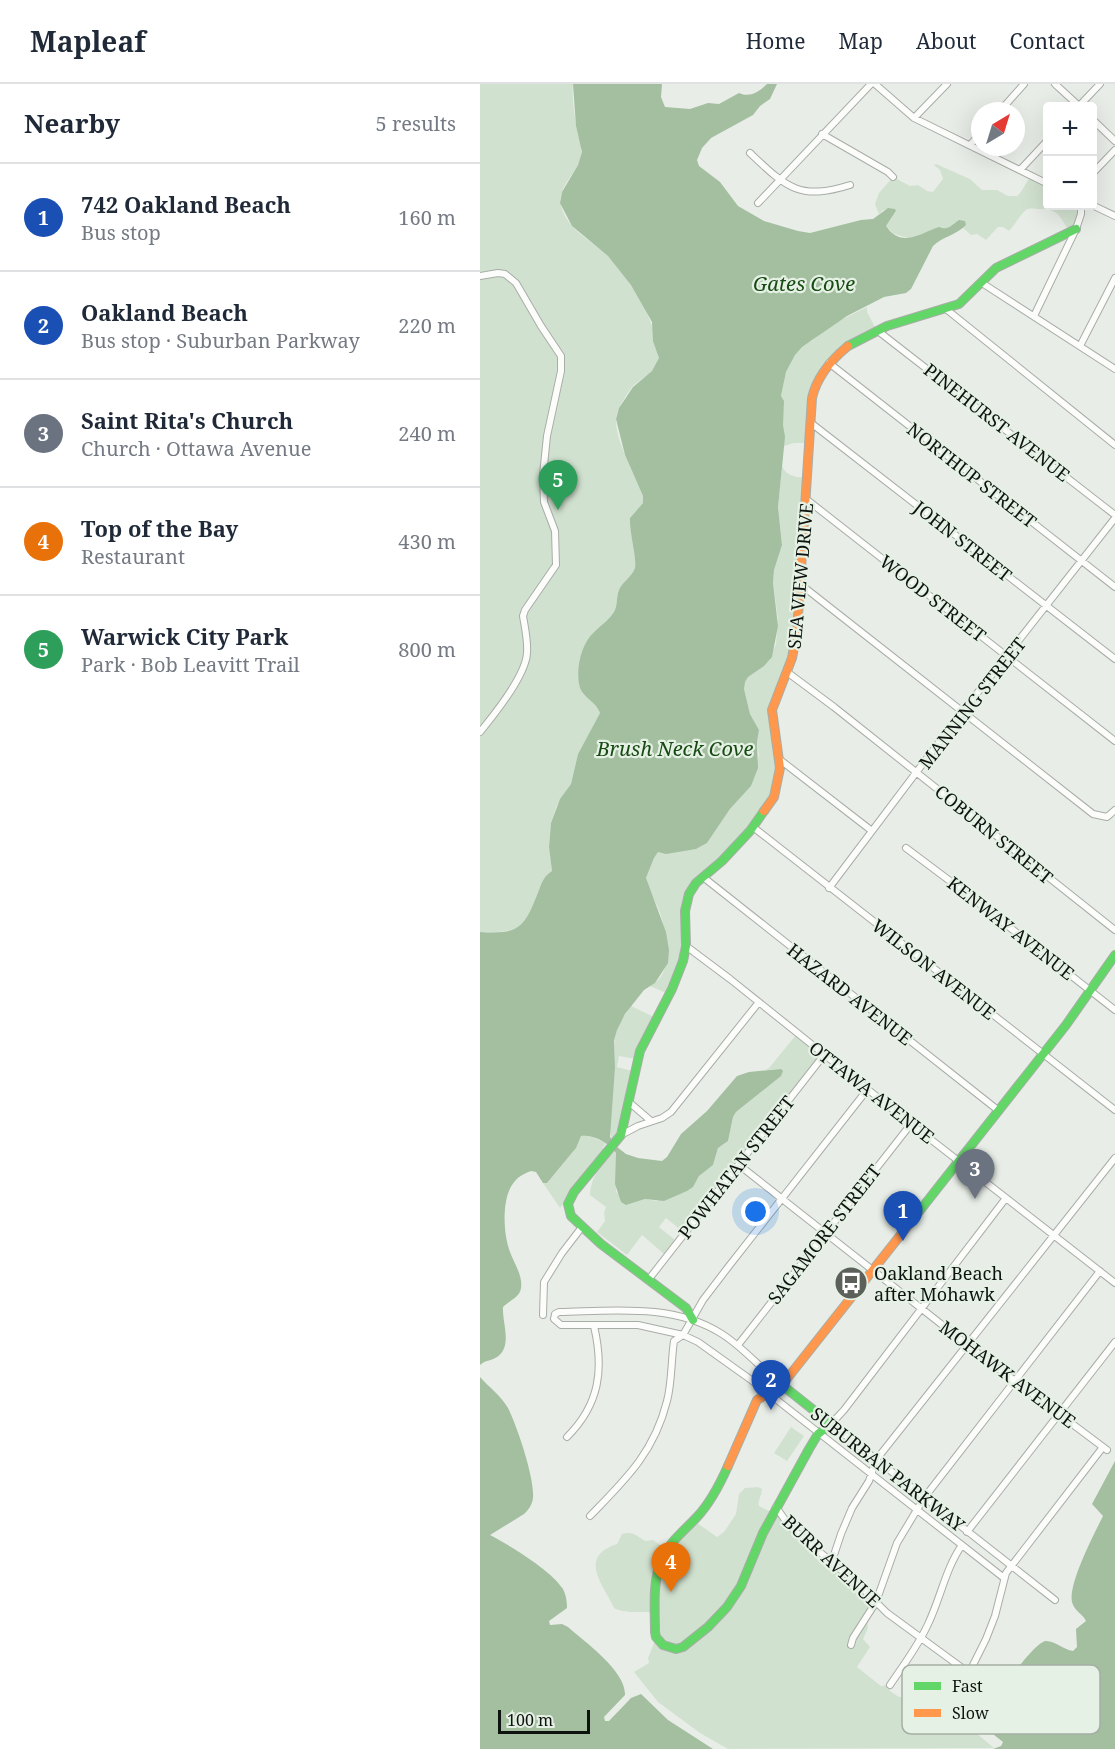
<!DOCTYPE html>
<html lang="en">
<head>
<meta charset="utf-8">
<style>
  :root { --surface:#fff; --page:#f2f2f3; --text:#1f2937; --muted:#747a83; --line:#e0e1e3; --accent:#7c3aed }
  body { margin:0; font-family:"Noto Serif",serif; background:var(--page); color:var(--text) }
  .controls { position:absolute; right:18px; top:18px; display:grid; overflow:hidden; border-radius:6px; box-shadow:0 6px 24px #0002 }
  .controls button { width:54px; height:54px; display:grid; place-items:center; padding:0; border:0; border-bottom:2px solid var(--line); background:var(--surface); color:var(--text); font:30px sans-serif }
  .compass { position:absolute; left:491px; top:18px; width:54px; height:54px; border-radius:50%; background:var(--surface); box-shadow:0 6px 24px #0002; rotate:38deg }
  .scale { position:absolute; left:18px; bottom:15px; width:92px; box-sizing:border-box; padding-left:6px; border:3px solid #0f130f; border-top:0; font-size:16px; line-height:21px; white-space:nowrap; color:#0f130f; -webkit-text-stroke:4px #e5f1e4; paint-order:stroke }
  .you { position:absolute; left:276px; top:1128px; width:21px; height:21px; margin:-15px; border:4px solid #fff; border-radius:50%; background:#1a73e8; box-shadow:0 0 0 9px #1a73e833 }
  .badge { display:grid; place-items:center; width:39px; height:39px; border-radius:50%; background:var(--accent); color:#fff; font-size:20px; font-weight:700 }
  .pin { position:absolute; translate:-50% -50px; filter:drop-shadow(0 2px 3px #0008) }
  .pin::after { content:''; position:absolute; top:32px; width:21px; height:18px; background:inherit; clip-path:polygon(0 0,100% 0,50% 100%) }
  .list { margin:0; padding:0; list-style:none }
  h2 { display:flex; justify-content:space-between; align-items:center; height:78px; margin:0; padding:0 24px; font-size:26px }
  h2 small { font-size:20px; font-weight:400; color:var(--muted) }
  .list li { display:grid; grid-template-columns:39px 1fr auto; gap:18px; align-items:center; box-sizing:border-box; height:108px; padding:0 24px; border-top:2px solid var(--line) }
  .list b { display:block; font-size:22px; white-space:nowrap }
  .list p { margin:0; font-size:20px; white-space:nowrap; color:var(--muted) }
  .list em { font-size:20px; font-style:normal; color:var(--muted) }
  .map { position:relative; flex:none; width:635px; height:1665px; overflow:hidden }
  header { display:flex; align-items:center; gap:36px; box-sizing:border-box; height:84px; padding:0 30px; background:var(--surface); border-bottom:2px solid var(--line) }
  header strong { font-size:28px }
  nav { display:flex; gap:33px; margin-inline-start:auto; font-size:21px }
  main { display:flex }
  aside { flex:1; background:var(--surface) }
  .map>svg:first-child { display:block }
</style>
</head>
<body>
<header>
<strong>Mapleaf</strong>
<nav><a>Home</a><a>Map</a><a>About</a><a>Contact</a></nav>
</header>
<main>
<aside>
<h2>Nearby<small>5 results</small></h2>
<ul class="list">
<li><span class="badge" style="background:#1a4fb4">1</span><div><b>742 Oakland Beach</b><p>Bus stop</p></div><em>160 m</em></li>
<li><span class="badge" style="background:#1a4fb4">2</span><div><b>Oakland Beach</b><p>Bus stop · Suburban Parkway</p></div><em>220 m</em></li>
<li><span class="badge" style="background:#6b7280">3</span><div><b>Saint Rita's Church</b><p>Church · Ottawa Avenue</p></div><em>240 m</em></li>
<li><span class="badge" style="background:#e8710a">4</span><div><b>Top of the Bay</b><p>Restaurant</p></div><em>430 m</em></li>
<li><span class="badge" style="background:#2e9e5b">5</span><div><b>Warwick City Park</b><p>Park · Bob Leavitt Trail</p></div><em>800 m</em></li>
</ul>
</aside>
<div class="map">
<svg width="635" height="1665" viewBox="0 0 635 1665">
  <rect width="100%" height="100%" fill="#e8eee7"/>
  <path fill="#d1e1cf" d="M0,0H93C92,13 94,27 96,41C97,50 103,62 101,72C98,89 77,102 81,121C86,146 113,157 129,173C153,196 177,240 179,273C179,288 160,294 152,303C146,311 137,325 136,335C135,357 155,391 163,412V419L150,434C149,448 157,474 155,484C153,493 143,498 139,506C136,513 138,521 134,528C128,538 118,542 111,551C100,566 96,590 103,607C107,616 117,620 120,629L98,670L91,700L77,721L71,739L69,763L72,787C64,792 62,798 59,806C55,815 53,826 48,833C39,849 16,849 0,848Z
    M456,80L490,95L502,106H517L528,112H537C544,106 545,98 552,92L567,99L568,122H602L601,134L589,147C579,130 577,124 557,125C551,125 548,123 544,128C538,134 535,141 529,147L523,143H518L506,156L497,150L491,151L483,144L486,141L474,139L470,144L453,145L432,155L414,150L406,142L416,128L415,125L403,126L399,130L395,120L399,109L413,93L430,102L438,101L447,107L453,108L463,95L460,86L454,81Z
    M387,223V228L397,247L369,262L336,300L329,359H314L304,362L302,329L304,323L301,312L306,288L315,271L322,262L333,256L351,241Z
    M302,382C307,393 317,393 328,394L315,569L295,616L300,693L273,743L231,784L218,791L205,808L200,873L186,909L170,902C195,890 187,850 180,829C176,817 168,807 166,794L174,774L178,768L216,765L227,759L250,725L271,702L279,671L277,658L279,646L270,630L264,605V598L268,593L289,577L296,560L298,535L293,499L294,486L302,461L298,423Z
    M151,922L174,933L156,975L139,972L137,983L152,987L137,1052L133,1058C126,1046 133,1003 134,988C136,974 132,960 137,946C140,937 146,930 151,922Z
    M316,951L342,974L276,1053L202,1147L186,1134L179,1143L195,1156L184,1170L162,1151L147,1171L117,1148L125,1137L124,1129L126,1123L110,1111C111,1091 122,1081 135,1067L137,1075L136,1107L146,1121L165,1115L177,1117L216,1097L223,1087L233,1081L238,1064L248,1057L253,1033L256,1028L286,1003L301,985L285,986L289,984Z
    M107,1051L126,1059L123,1063V1067L80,1124L63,1099H67L92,1069L101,1052Z
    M311,1343L324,1352L307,1377L294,1369Z
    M278,1403L282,1405C282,1412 277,1417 279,1422L301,1433L395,1520L387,1532L388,1544L383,1555L390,1563L377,1583L401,1602L409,1601L410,1607L419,1613C434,1610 446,1620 457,1630L469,1626L514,1664L248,1665L220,1649L178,1618L154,1588L169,1579L168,1574L174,1559V1529C161,1526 147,1531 134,1524C122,1499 98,1473 137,1460L142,1450C152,1447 156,1451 165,1457L173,1456L186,1465L213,1436L237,1453L244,1448L256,1430L259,1410L265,1404Z"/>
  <path fill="#a3bfa0" d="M93,0H182L181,13L185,23L210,25L228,19L239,20L259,9C270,14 279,8 287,0H297L290,15L280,22L273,31L231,54L222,64L217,76L219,82L240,98L258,122L284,137L318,147L330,149L381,136L393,135L408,124L415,125L416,127L406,142C422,165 440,149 459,143C469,147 471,141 479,136L485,137L486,141C476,151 462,153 453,162L431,205L426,209L404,213L367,232L322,263L315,271L306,288L301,312L304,317L303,341L305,353L298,423L302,461L294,486L293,499L298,542L292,573L284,582L268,593L265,598L264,605L270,630L279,646L277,658L278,684L271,702L250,725L227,759L216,765L186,770L178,768L174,774L166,794L186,848L189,866L188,879L175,899L164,906L145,930L137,946L134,957L135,983L130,1053L137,1063L146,1070L158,1074L182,1077L187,1073L201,1050L227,1027L257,992L269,988L301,985L303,987L301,992L256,1028L253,1033L248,1057L238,1064L233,1081L219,1092L213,1103L207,1107L184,1117L165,1115L146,1121L141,1118L135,1100L136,1069C129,1059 113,1050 101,1052L96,1064L67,1099H63L56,1088L51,1087C45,1089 39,1092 35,1097C21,1112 23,1150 30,1168C34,1179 43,1192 41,1204C40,1213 29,1217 23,1223C22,1239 33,1262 17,1273C11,1277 5,1276 0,1281V848C41,851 45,842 59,806C62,798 64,792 72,787L69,763L71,739L80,715L91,700L98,670L120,629C116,618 104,614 100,604C95,586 101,560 114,548C121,541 129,536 134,528C138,521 136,513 139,506C142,498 152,493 155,484C157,474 149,448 150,434L163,419V412L145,371L136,335L139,324L153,303L172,287L179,274L173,257L172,238L151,201L128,172L92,142L80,119L82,108L98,81L102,68L96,42Z
    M0,1293C9,1303 21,1312 28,1324C37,1342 55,1395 53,1414C52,1421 49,1425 44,1430L10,1451C29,1461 71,1486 83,1505C86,1511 87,1517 87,1524L69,1537L70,1541L82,1540L88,1543C105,1558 146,1587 145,1611L124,1633L125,1637H129L151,1614L161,1610L188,1636L233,1665H0Z
    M635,1377V1665H513L521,1662L523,1658L504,1643L524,1615L518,1610C526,1600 555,1558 566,1557C576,1557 584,1566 593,1567L597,1563L596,1545L606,1537C603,1530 594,1527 592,1518C588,1500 614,1450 623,1432L612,1420Z"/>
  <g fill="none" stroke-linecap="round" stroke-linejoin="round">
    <g stroke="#a8ada7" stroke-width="8">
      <path id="street" d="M395,0L434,34L568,100
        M575,0L599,22
        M599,22L620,0
        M520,27L544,0
        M434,34L467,0
        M612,35L635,57
        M342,50L408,88L413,93
        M490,61L500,50
        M270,69C306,103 319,117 370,101
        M540,86L568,56
        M612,90L635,66
        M278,119L391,0
        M612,121L635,132
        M0,192L18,189L25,190L36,199L61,242L81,272V287L67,352L63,391L64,418L75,447L76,481L45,526L43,532C45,544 48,557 47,569C46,591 14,631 0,648
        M502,199L635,285
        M466,225L635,361
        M554,232L596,145L601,130V122
        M398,247L635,431
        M600,262L635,194
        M349,279L635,503
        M331,339L635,575
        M326,415L635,657
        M320,500L613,730L627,733L635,726
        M307,588L354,623L635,846
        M299,675L392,747
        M273,743L635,1026
        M426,764L482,806L635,926
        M223,793L519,1027
        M349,804L469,645L635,434
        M206,862L250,895L431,1040L635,1199
        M150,1019L171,1037
        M141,1051L158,1042L182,1034L191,1028L279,918
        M259,1081L503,1273L627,1366
        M526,1114L364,1326L351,1340L575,1516
        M169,1195L344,971
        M63,1231L64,1198L82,1169L102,1143
        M258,1261L431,1040
        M302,1301C281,1285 264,1264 242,1250C193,1219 133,1227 79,1228L75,1230L74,1235L81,1241H158L203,1251L218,1258L274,1298L524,1494
        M87,1353C120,1320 124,1285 114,1242
        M296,1423L310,1443L379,1501L407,1529L489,1589
        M110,1432C145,1396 174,1369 187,1317C192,1298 191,1277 194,1257L203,1251L223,1216L249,1182L387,1006
        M487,1448L635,1258
        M352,1477L361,1450L372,1424L389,1397L396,1376L635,1074
        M371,1561L373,1554L396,1518L417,1459L444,1414L620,1187
        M410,1601C424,1580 439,1561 449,1538C461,1512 466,1484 482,1461
        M455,1644L485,1597L506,1555L515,1532L526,1489L623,1363"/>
    </g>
    <g stroke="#a8ada7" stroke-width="10">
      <path id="fast" d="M368,262L407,242L479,220L516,184L596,145
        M434,1134L586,941L635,871
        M213,1236L206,1224L121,1160L91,1132L88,1120L94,1108L141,1051L160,967L192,905L203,877L206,862L205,827L209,810L216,799L242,777L270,747L284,727
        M248,1382C240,1400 231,1418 217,1433C205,1446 189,1458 182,1475C172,1497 175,1524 175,1548L176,1553L183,1561L196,1565L203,1563L228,1543L247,1523L261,1502L283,1449L329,1365L338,1350L351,1340L302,1301"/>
    </g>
    <g stroke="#a8ada7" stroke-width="10">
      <path id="slow" d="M284,727L294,713L300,684L292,626L312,574L317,548L332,314C337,292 351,276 368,262
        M248,1382L277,1316L302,1301L434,1134"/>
    </g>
    <use href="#street" stroke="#fcfcfb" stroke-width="6"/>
    <use href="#fast" stroke="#63d668" stroke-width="8"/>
    <use href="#slow" stroke="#ff974d" stroke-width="8"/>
  </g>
  <defs>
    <g id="bus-disc" transform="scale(1.725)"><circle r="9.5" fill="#5b605b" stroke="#e5f1e4"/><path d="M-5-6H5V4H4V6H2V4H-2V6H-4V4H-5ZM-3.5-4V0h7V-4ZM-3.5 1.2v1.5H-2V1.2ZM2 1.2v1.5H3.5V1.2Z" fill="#fff"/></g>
  </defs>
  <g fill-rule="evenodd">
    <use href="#bus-disc" x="371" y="1199"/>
  </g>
  <g text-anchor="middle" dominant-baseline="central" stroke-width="4.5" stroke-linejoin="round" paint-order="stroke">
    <g font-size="18" fill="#0f130f" stroke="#e5f1e4">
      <text transform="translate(517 338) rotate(38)">PINEHURST AVENUE</text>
      <text transform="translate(492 391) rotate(38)">NORTHUP STREET</text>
      <text transform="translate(483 457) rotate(38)">JOHN STREET</text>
      <text transform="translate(320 492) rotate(-85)">SEA VIEW DRIVE</text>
      <text transform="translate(453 514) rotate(38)">WOOD STREET</text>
      <text transform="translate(492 619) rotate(-52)">MANNING STREET</text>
      <text transform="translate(514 750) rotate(39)">COBURN STREET</text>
      <text transform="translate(531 844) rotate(38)">KENWAY AVENUE</text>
      <text transform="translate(454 885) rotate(38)">WILSON AVENUE</text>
      <text transform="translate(370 910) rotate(38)">HAZARD AVENUE</text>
      <text transform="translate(392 1008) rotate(38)">OTTAWA AVENUE</text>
      <text transform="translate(256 1083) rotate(-52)">POWHATAN STREET</text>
      <text transform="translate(344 1150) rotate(-52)">SAGAMORE STREET</text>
      <text transform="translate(528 1290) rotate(37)">MOHAWK AVENUE</text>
      <text transform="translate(408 1385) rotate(38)">SUBURBAN PARKWAY</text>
      <text transform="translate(352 1477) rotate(43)">BURR AVENUE</text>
    </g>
    <g font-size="18" fill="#0f130f" stroke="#e5f1e4" text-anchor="start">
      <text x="394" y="1189">Oakland Beach<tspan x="394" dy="21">after Mohawk</tspan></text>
    </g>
    <g font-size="20" font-style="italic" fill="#184b14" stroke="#e5f1e4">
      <text x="324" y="199">Gates Cove</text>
      <text x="195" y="664">Brush Neck Cove</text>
    </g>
  </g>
  <rect x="422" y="1581" width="198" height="69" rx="9" fill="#e5f1e4" stroke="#a5aea4" stroke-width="1.5"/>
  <rect x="434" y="1598" width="27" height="8" fill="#63d668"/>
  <rect x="434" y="1625" width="27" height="8" fill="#ff974d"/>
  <g font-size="16" fill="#0f130f">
    <text x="472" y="1608">Fast</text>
    <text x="472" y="1635">Slow</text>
  </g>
</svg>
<div class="controls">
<button>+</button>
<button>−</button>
</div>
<svg class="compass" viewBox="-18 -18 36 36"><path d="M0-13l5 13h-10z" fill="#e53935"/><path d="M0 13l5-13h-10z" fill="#747a83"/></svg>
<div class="scale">100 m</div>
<div class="you"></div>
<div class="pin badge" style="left:423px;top:1157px;background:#1a4fb4">1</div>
<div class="pin badge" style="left:291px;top:1326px;background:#1a4fb4">2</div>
<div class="pin badge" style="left:495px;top:1115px;background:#6b7280">3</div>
<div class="pin badge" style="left:191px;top:1508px;background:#e8710a">4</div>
<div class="pin badge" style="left:78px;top:426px;background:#2e9e5b">5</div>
</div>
</main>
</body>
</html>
